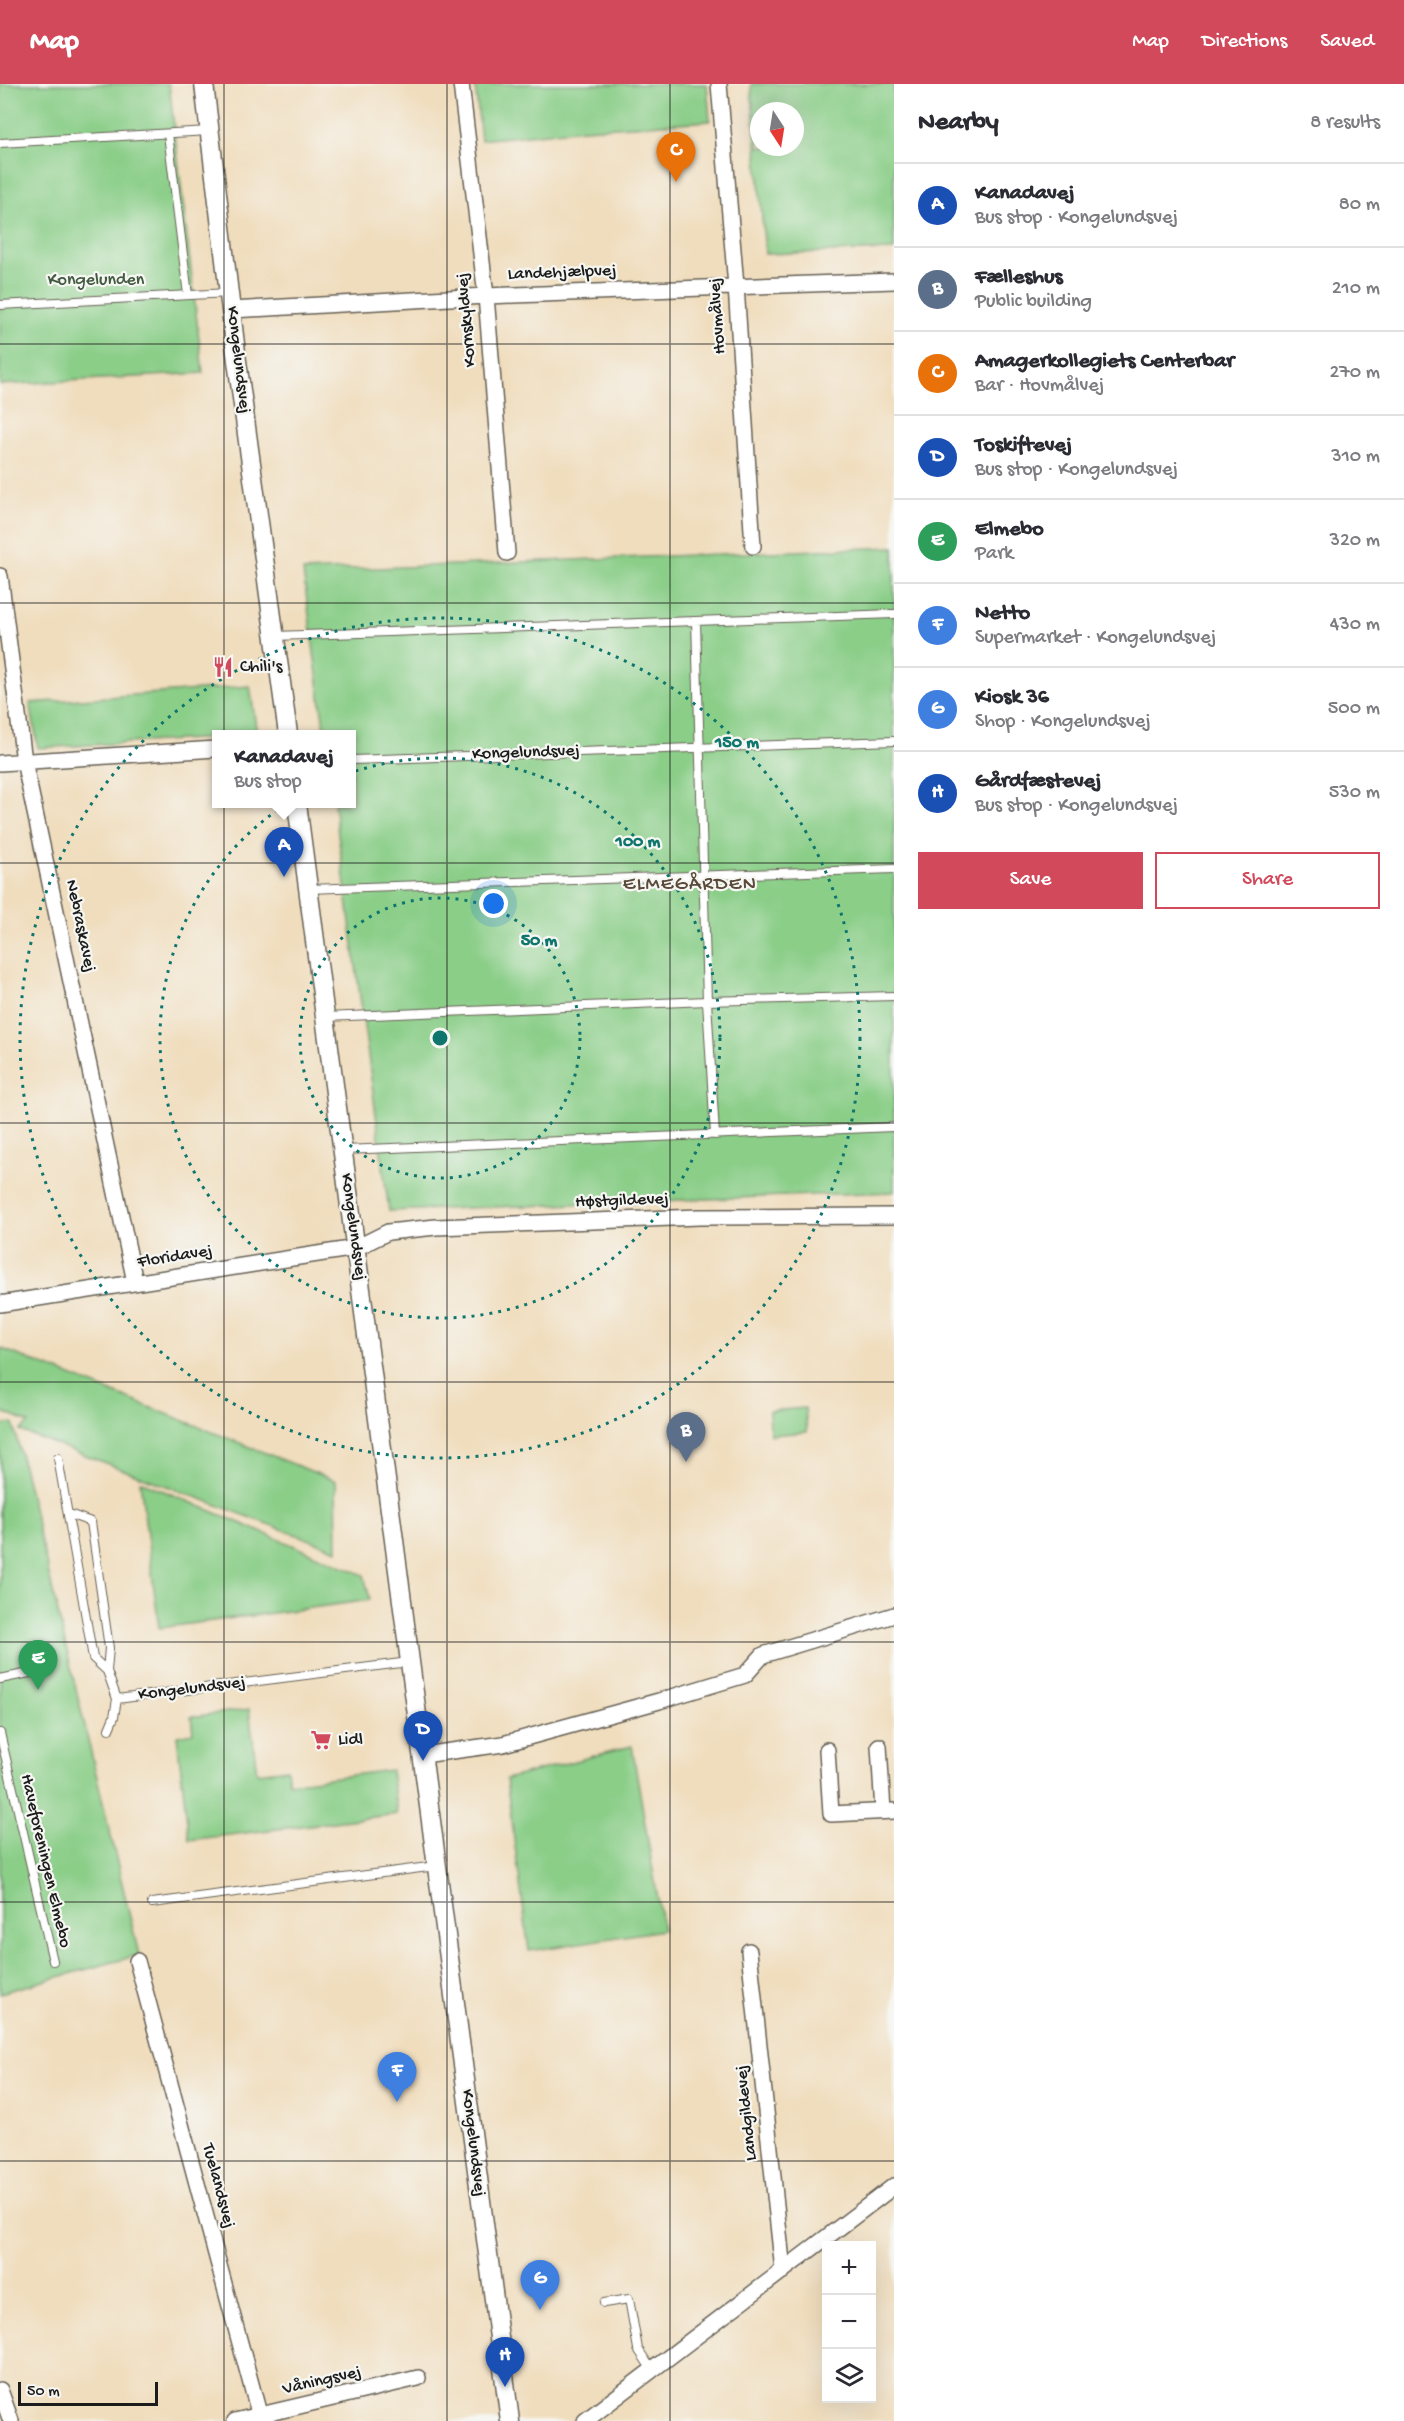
<!DOCTYPE html>
<html lang="en">
<head>
<meta charset="utf-8">
<style>
  :root { --surface:#fff; --page:#f7f7f7; --text:#2b2b33; --muted:#7c7c81; --line:#e1e1e2; --accent:#d1495b }
  body { margin:0; font-family:"Gochi Hand",sans-serif; background:var(--page); color:var(--text) }
  .controls { position:absolute; right:18px; bottom:18px; display:grid; overflow:hidden; border-radius:0px; box-shadow:0 6px 24px #0002 }
  .controls button { width:54px; height:54px; display:grid; place-items:center; padding:0; border:0; border-bottom:2px solid var(--line); background:var(--surface); color:var(--text); font:30px sans-serif }
  .compass { position:absolute; left:750px; top:18px; width:54px; height:54px; border-radius:50%; background:var(--surface); box-shadow:0 6px 24px #0002; rotate:168deg }
  .scale { position:absolute; left:18px; bottom:15px; width:140px; box-sizing:border-box; padding-left:6px; border:3px solid #1c1c1c; border-top:0; font-size:16px; line-height:21px; white-space:nowrap; color:#1c1c1c; -webkit-text-stroke:4px #f6f6f2; paint-order:stroke }
  .you { position:absolute; left:494px; top:820px; width:21px; height:21px; margin:-15px; border:4px solid #fff; border-radius:50%; background:#1a73e8; box-shadow:0 0 0 9px #1a73e833 }
  .badge { display:grid; place-items:center; width:39px; height:39px; border-radius:50%; background:var(--accent); color:#fff; font-size:20px; font-weight:700 }
  .pin { position:absolute; translate:-50% -50px; filter:drop-shadow(0 2px 3px #0008) }
  .pin::after { content:''; position:absolute; top:32px; width:21px; height:18px; background:inherit; clip-path:polygon(0 0,100% 0,50% 100%) }
  .popup { position:absolute; left:212px; top:646px; width:144px; height:78px; box-sizing:border-box; display:grid; place-content:center; border-radius:0px; background:var(--surface); filter:drop-shadow(0 2px 4px #0005); font-size:20px; white-space:nowrap; color:var(--muted) }
  .popup b { font-size:22px; color:var(--text) }
  .popup::after { content:''; position:absolute; left:50%; top:100%; margin-left:-12px; border:12px solid transparent; border-top-color:var(--surface) }
  .list { margin:0; padding:0; list-style:none }
  h2 { display:flex; justify-content:space-between; align-items:center; height:78px; margin:0; padding:0 24px; font-size:26px }
  h2 small { font-size:20px; font-weight:400; color:var(--muted) }
  .list li { display:grid; grid-template-columns:39px 1fr auto; gap:18px; align-items:center; box-sizing:border-box; height:84px; padding:0 24px; border-top:2px solid var(--line) }
  .list b { display:block; font-size:22px; white-space:nowrap }
  .list p { margin:0; font-size:20px; white-space:nowrap; color:var(--muted) }
  .list em { font-size:20px; font-style:normal; color:var(--muted) }
  .actions { display:flex; gap:12px; padding:18px 24px }
  .actions a { flex:1; padding:14px 0; border:2px solid var(--accent); border-radius:0px; text-align:center; font-size:21px; color:var(--accent) }
  .actions .main { background:var(--accent); color:#fff }
  .icon { flex:none; width:33px; height:33px; fill:none; stroke:currentColor; stroke-width:2; stroke-linecap:round; stroke-linejoin:round }
  .map { position:relative; flex:none; width:894px; height:2337px; overflow:hidden }
  header { display:flex; align-items:center; gap:36px; box-sizing:border-box; height:84px; padding:0 30px; background:var(--accent); color:#fff }
  header strong { font-size:28px }
  nav { display:flex; gap:33px; margin-inline-start:auto; font-size:21px }
  main { display:flex }
  aside { flex:1; background:var(--surface) }
  .map>svg:first-child { display:block }
</style>
</head>
<body>
<header>
<strong>Map</strong>
<nav><a>Map</a><a>Directions</a><a>Saved</a></nav>
</header>
<main>
<div class="map">
<svg width="894" height="2337" viewBox="0 0 894 2337">
  <rect width="100%" height="100%" fill="#f6f6f2"/>
  <filter id="ink" filterUnits="userSpaceOnUse"><feTurbulence type="fractalNoise" baseFrequency=".0167" numOctaves="2"/><feDisplacementMap in="SourceGraphic" scale="12" xChannelSelector="R" yChannelSelector="G"/><feConvolveMatrix kernelMatrix="1 2 1 2 8 2 1 2 1" color-interpolation-filters="sRGB"/></filter>
  <filter id="wash" filterUnits="userSpaceOnUse"><feTurbulence type="fractalNoise" baseFrequency=".008" numOctaves="4" result="noise"/><feDisplacementMap in="SourceGraphic" scale="24" xChannelSelector="R" yChannelSelector="G"/><feGaussianBlur stdDeviation="1.35" result="paint"/><feColorMatrix in="noise" values="0 0 0 0 0 0 0 0 0 0 0 0 0 0 0 0 0 1.4 0 .05"/><feComposite in="paint" operator="in"/></filter>
  <g filter="url(#wash)">
    <rect width="100%" height="100%" fill="#f0ddbd"/>
    <path fill="#8ace88" stroke="#537552" stroke-width="1.5" fill-rule="evenodd" d="M0,0H169L203,289L0,301Z
      M475,0H707L710,37L584,45L481,56Z
      M751,0H894V166L765,170ZM759,27H795V63H759Z
      M894,463V1108L389,1127L334,720H352V650H325L303,487Z
      M250,602L257,650H216V654L38,664L30,619Z
      M0,1264L336,1397L337,1466L20,1347L29,1339L0,1327Z
      M805,1324L807,1348L770,1351L769,1327Z
      M13,1339L139,1871L0,1909V1341Z
      M140,1397L364,1491L370,1516L159,1544Z
      M249,1625L257,1689L287,1685L289,1699L391,1686L397,1730L189,1756L177,1652L193,1649L191,1633Z
      M632,1662L663,1846L529,1867L506,1695Z"/>
  </g>
  <g filter="url(#ink)">
    <g fill="none" stroke-linecap="round" stroke-linejoin="round">
      <g stroke="#666054" stroke-width="10">
        <path id="service" d="M168,50L188,211
          M0,59L209,47
          M0,221L229,209
          M696,537L707,917L715,1051
          M275,552L894,530
          M352,676L894,657
          M308,805L894,785
          M325,933L707,917L894,912
          M344,1066L894,1043
          M58,1374L93,1574L107,1587L117,1615L409,1578
          M69,1430L91,1438L109,1564L107,1587
          M0,1595L44,1586
          M109,1645L114,1633L117,1615
          M0,1649L53,1877
          M152,1819L436,1782
          M604,2219L629,2215L638,2265L652,2286"/>
      </g>
      <g stroke="#666054" stroke-width="18">
        <path id="minor" d="M461,0L486,212L507,469
          M719,0L736,202L753,462
          M231,226L486,212L894,197
          M0,492L24,677L135,1198
          M0,679L216,665
          M0,1220L356,1164L388,1148L436,1143L699,1133L894,1132
          M879,1662L883,1727
          M827,1666L831,1730L894,1727
          M423,1671L503,1660L659,1617L745,1591L763,1571L894,1531
          M749,1867L783,2187
          M137,1877L261,2337
          M0,2306L11,2337
          M235,2337L418,2294
          M585,2337L894,2102"/>
      </g>
      <g stroke="#666054" stroke-width="21">
        <path id="tertiary" d="M204,0L237,277L288,650
          M297,720L510,2337"/>
      </g>
      <use href="#service" stroke="#fff" stroke-width="8"/>
      <use href="#minor" stroke="#fff" stroke-width="15"/>
      <use href="#tertiary" stroke="#fff" stroke-width="18"/>
    </g>
  </g>
  <path fill="none" stroke="#1c1c1c" stroke-width="1.5" stroke-opacity="0.55" d="M224,0V2337M447,0V2337M670,0V2337M0,260H894M0,519H894M0,779H894M0,1039H894M0,1298H894M0,1558H894M0,1818H894M0,2077H894"/>
  <g fill="none" stroke="#0f766e" stroke-width="3" stroke-dasharray="3 6">
    <circle cx="440" cy="954" r="140"/>
    <circle cx="440" cy="954" r="280"/>
    <circle cx="440" cy="954" r="420"/>
  </g>
  <defs>
    <g id="restaurant-bare" transform="scale(1.62)"><path d="M-5-6h1v4h1v-4h1v4h1v-4h1v5L-1.5 .5V6h-2V.5L-5-1ZM5-6V6H3V1.5H1.5Q1.5-4 5-6Z" fill="#d1495b" stroke="#f6f6f2" stroke-width="2.5" paint-order="stroke"/></g>
    <g id="supermarket-bare" transform="scale(1.62)"><path d="M-6-5.5h2.5l.6 2H6L4.5 2H-2.5L-4.4-4H-6ZM-1.5 3.2a1.3 1.3 0 1 0 .1 0ZM3 3.2a1.3 1.3 0 1 0 .1 0Z" fill="#d1495b" stroke="#f6f6f2" stroke-width="2.5" paint-order="stroke"/></g>
  </defs>
  <g fill-rule="evenodd">
    <use href="#restaurant-bare" x="223" y="583"/>
    <use href="#supermarket-bare" x="321" y="1656"/>
  </g>
  <g text-anchor="middle" dominant-baseline="central" stroke-width="4.5" stroke-linejoin="round" paint-order="stroke">
    <g font-size="18" fill="#1c1c1c" stroke="#f6f6f2">
      <text transform="translate(562 189) rotate(-2)">Landehjælpvej</text>
      <text transform="translate(718 232) rotate(-94)">Hovmålvej</text>
      <text transform="translate(467 236) rotate(-95)">Kornskyldvej</text>
      <text transform="translate(238 276) rotate(83)">Kongelundsvej</text>
      <text transform="translate(526 669) rotate(-2)">Kongelundsvej</text>
      <text transform="translate(80 842) rotate(78)">Nebraskavej</text>
      <text transform="translate(622 1117) rotate(-2)">Høstgildevej</text>
      <text transform="translate(353 1143) rotate(82)">Kongelundsvej</text>
      <text transform="translate(175 1173) rotate(-9)">Floridavej</text>
      <text transform="translate(192 1605) rotate(-7)">Kongelundsvej</text>
      <text transform="translate(45 1777) rotate(77)">Haveforeningen Elmebo</text>
      <text transform="translate(747 2029) rotate(-96)">Landgildevej</text>
      <text transform="translate(473 2059) rotate(83)">Kongelundsvej</text>
      <text transform="translate(218 2102) rotate(75)">Tuelandsvej</text>
      <text transform="translate(322 2297) rotate(-13)">Våningsvej</text>
    </g>
    <g font-size="18" fill="#425a42" stroke="#f6f6f2">
      <text x="96" y="196">Kongelunden</text>
    </g>
    <g font-size="18" fill="#1c1c1c" stroke="#f6f6f2" text-anchor="start">
      <text x="240" y="583">Chili's</text>
      <text x="338" y="1656">Lidl</text>
    </g>
    <g font-size="20" letter-spacing="1.5" fill="#594a3a" stroke="#f6f6f2">
      <text x="690" y="801">ELMEGÅRDEN</text>
    </g>
  </g>
  <circle cx="440" cy="954" r="9" fill="#0f766e" stroke="#f6f6f2" stroke-width="3"/>
  <g font-size="18" text-anchor="middle" font-weight="bold" fill="#0f766e" stroke="#f6f6f2" stroke-width="4.5" stroke-linejoin="round" paint-order="stroke">
    <text x="737" y="663">150 m</text>
    <text x="638" y="762">100 m</text>
    <text x="539" y="861">50 m</text>
  </g>
</svg>
<div class="controls">
<button>+</button>
<button>−</button>
<button><svg class="icon" aria-label="layers" viewBox="0 0 24 24"><path d="M12 4l9 5-9 5-9-5zM3 14l9 5 9-5"/></svg></button>
</div>
<svg class="compass" viewBox="-18 -18 36 36"><path d="M0-13l5 13h-10z" fill="#e53935"/><path d="M0 13l5-13h-10z" fill="#7c7c81"/></svg>
<div class="scale">50 m</div>
<div class="you"></div>
<div class="pin badge" style="left:284px;top:793px;background:#1a4fb4">A</div>
<div class="popup"><b>Kanadavej</b>Bus stop</div>
<div class="pin badge" style="left:686px;top:1378px;background:#5c6f8a">B</div>
<div class="pin badge" style="left:676px;top:98px;background:#e8710a">C</div>
<div class="pin badge" style="left:423px;top:1677px;background:#1a4fb4">D</div>
<div class="pin badge" style="left:38px;top:1606px;background:#2e9e5b">E</div>
<div class="pin badge" style="left:397px;top:2018px;background:#3f7fe0">F</div>
<div class="pin badge" style="left:540px;top:2226px;background:#3f7fe0">G</div>
<div class="pin badge" style="left:505px;top:2303px;background:#1a4fb4">H</div>
</div>
<aside>
<h2>Nearby<small>8 results</small></h2>
<ul class="list">
<li><span class="badge" style="background:#1a4fb4">A</span><div><b>Kanadavej</b><p>Bus stop · Kongelundsvej</p></div><em>80 m</em></li>
<li><span class="badge" style="background:#5c6f8a">B</span><div><b>Fælleshus</b><p>Public building</p></div><em>210 m</em></li>
<li><span class="badge" style="background:#e8710a">C</span><div><b>Amagerkollegiets Centerbar</b><p>Bar · Hovmålvej</p></div><em>270 m</em></li>
<li><span class="badge" style="background:#1a4fb4">D</span><div><b>Toskiftevej</b><p>Bus stop · Kongelundsvej</p></div><em>310 m</em></li>
<li><span class="badge" style="background:#2e9e5b">E</span><div><b>Elmebo</b><p>Park</p></div><em>320 m</em></li>
<li><span class="badge" style="background:#3f7fe0">F</span><div><b>Netto</b><p>Supermarket · Kongelundsvej</p></div><em>430 m</em></li>
<li><span class="badge" style="background:#3f7fe0">G</span><div><b>Kiosk 36</b><p>Shop · Kongelundsvej</p></div><em>500 m</em></li>
<li><span class="badge" style="background:#1a4fb4">H</span><div><b>Gårdfæstevej</b><p>Bus stop · Kongelundsvej</p></div><em>530 m</em></li>
</ul>
<div class="actions"><a class="main">Save</a><a>Share</a></div>
</aside>
</main>
</body>
</html>
